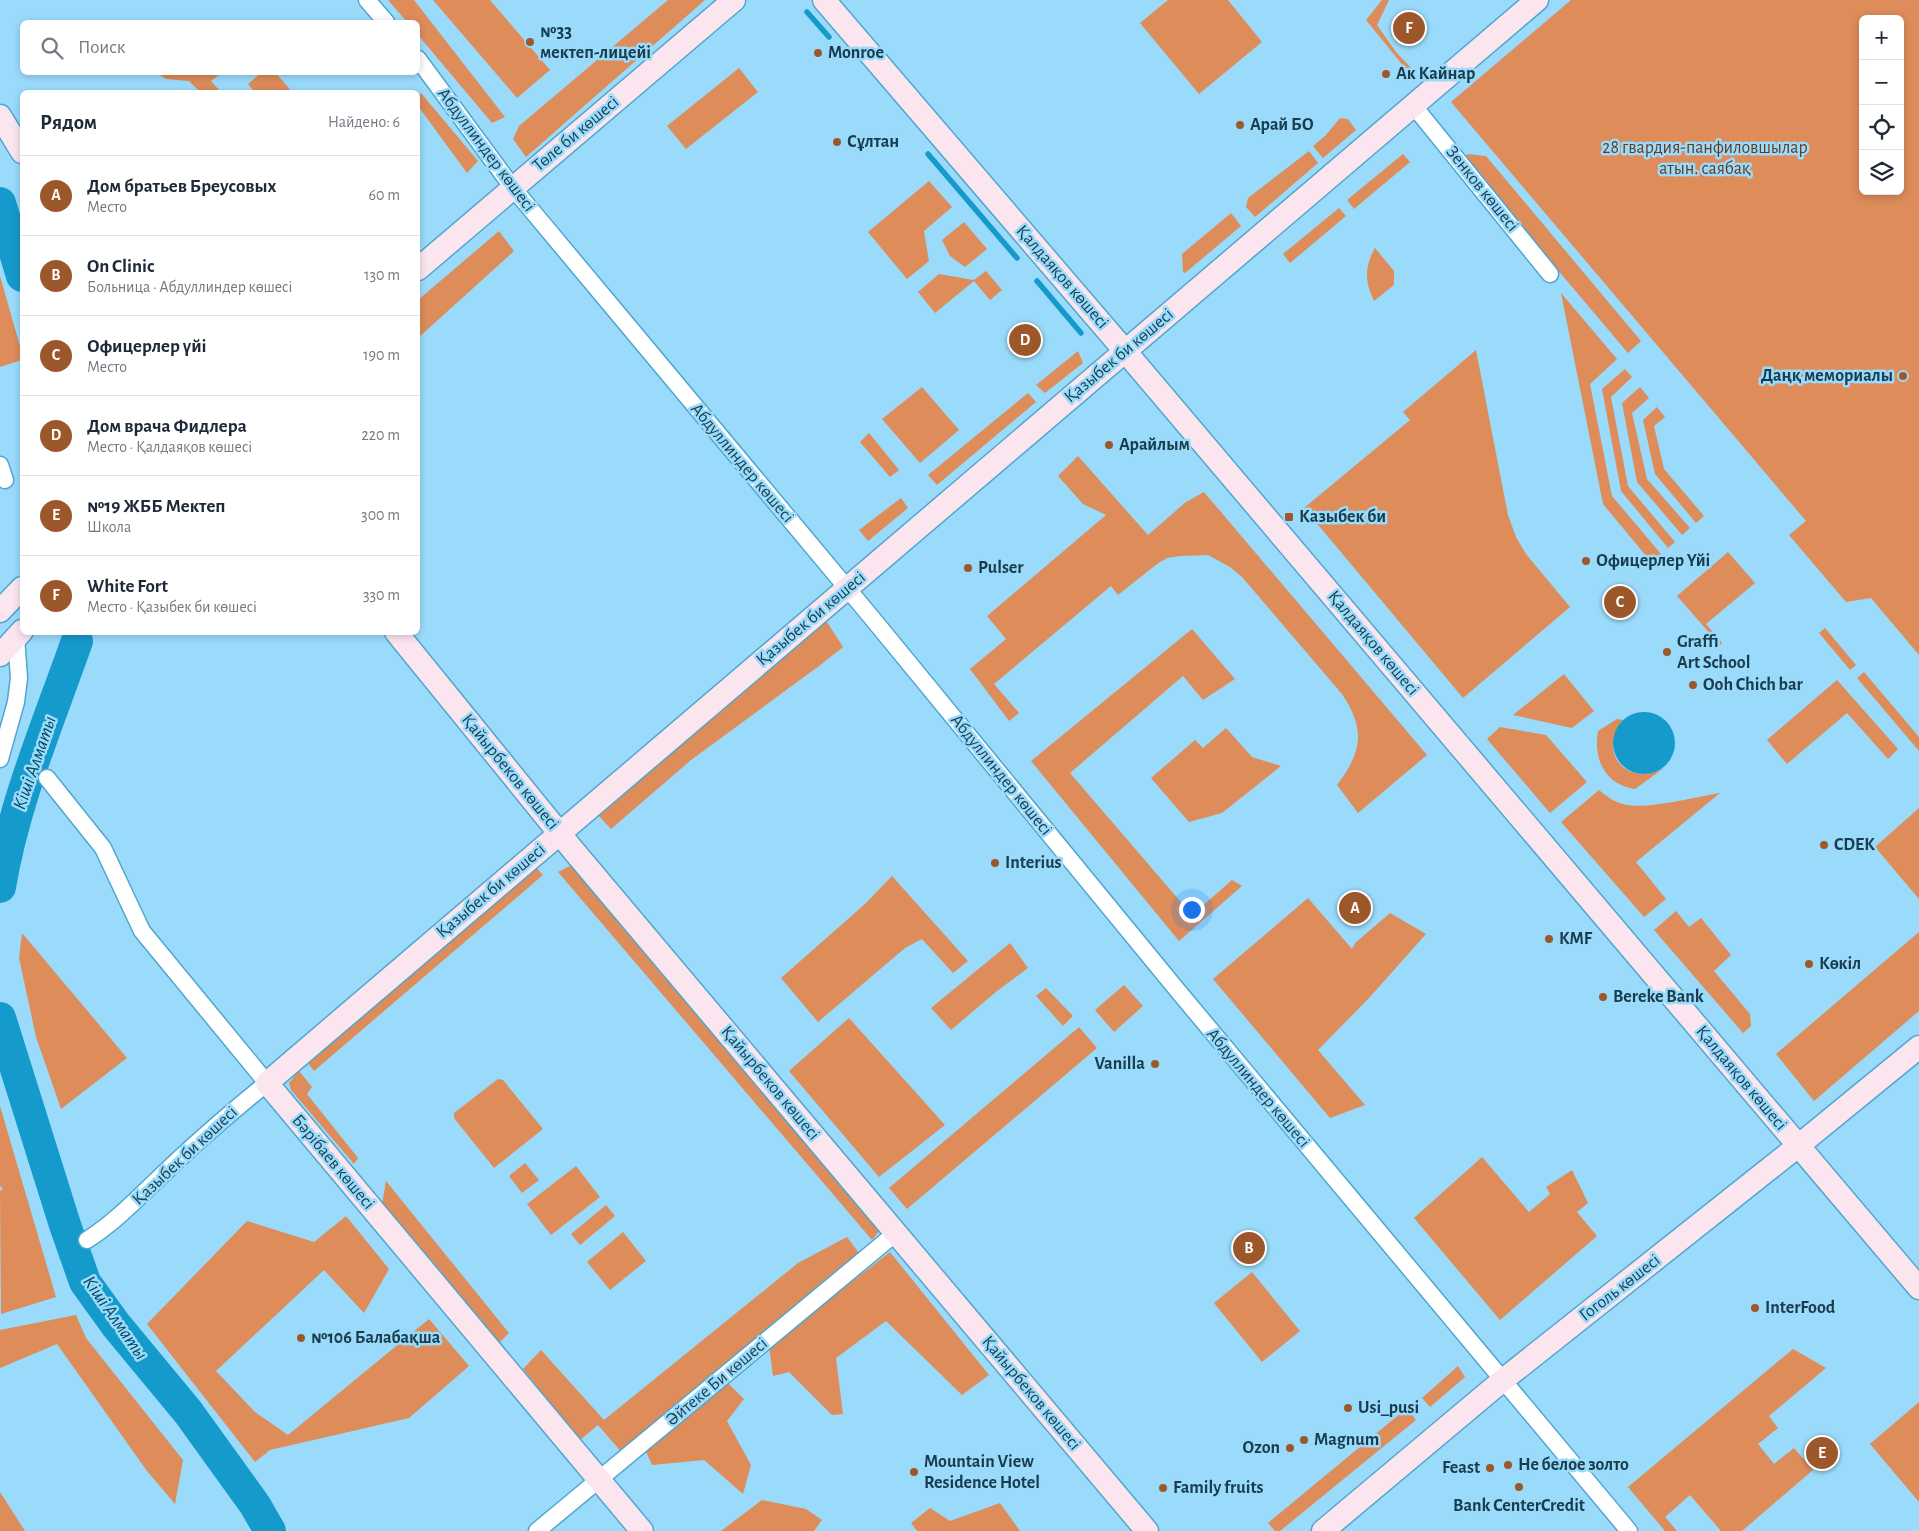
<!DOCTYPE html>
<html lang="ru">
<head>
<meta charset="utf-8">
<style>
  :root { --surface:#fff; --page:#f6f6f7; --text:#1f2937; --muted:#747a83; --line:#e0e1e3; --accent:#9c572a }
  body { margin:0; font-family:"Alegreya Sans",sans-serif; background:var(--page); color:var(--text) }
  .controls { position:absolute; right:15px; top:15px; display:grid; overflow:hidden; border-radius:8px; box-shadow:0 2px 8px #0003 }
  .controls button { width:45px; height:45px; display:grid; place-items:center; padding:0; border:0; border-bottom:1px solid var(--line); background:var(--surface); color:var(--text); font:25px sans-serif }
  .you { position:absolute; left:1191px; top:909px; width:18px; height:18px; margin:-12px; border:4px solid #fff; border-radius:50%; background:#1a73e8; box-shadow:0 0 0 8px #1a73e833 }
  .badge { display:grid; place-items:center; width:32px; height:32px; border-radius:50%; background:var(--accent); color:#fff; font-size:16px; font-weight:700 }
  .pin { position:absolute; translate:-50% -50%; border:2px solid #fff; box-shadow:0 1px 5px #0006 }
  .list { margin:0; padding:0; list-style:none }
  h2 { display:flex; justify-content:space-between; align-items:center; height:65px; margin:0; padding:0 20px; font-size:21px }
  h2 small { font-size:16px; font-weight:400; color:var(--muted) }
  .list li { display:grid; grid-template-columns:32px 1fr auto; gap:15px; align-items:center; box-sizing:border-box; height:80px; padding:0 20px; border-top:1px solid var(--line) }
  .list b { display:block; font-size:19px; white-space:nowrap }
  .list p { margin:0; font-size:16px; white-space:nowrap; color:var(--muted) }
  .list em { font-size:16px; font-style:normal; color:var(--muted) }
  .icon { flex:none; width:28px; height:28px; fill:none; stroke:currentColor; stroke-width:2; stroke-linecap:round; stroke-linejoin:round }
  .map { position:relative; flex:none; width:1919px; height:1531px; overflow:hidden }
  .search { position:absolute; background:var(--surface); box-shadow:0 2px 8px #0003; left:20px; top:20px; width:400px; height:55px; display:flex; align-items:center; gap:12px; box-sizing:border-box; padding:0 18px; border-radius:8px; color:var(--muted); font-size:19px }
  .panel { position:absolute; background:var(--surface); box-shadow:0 2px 8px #0003; left:20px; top:90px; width:400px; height:545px; border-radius:8px }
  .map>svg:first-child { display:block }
</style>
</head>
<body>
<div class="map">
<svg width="1919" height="1531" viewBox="0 0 1919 1531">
  <rect width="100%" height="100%" fill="#9adbfc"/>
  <path fill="#dd8c5a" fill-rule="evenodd" d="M388,0H414L505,117L492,123L418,35V22H407Z
    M433,0H490L550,70L517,98Z
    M668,0H705L526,157L513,139L519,126Z
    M1168,0H1228L1262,42L1199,94L1140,23Z
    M1382,0H1389L1377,25L1396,52L1413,70L1409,73L1366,20Z
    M1571,0H1919V655L1871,598L1846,602L1789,535L1806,521L1451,102ZM1863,19H1900V191H1863Z
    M739,68L758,92L686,149L667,126Z
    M262,72L276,73L292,92H254L248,84Z
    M157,73H222L211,81L221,92H200L189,81L166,79Z
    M421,93L478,161L467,173L418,106V97Z
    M1340,118L1348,119L1356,130L1323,158L1313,146L1325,136Z
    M1309,151L1318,163L1255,217L1246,207L1248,198Z
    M1403,154L1410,162L1354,209L1347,200Z
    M1468,154L1486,156L1641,341L1628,353L1463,158Z
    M929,181L952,207L924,231L929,261L907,279L868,232Z
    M1339,208L1346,216L1290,263L1283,254Z
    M1231,213L1241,226L1185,273L1183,272L1182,254Z
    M964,222L987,249L965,267L950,256L942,240Z
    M499,231L514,251L418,338V300Z
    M1375,248L1394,271V285L1374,301C1365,282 1364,267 1375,248Z
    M986,271L1002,290L990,300L974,281L935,313L918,292L939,274L974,280Z
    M0,276L22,353V360L0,367Z
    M1561,293L1617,359L1590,384L1612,496L1661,554L1652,563L1603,504Z
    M1476,350L1508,515L1516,537L1526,554L1570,607L1463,698L1304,508L1410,420L1403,412Z
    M1078,351L1083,363L1045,393L1036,385Z
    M1625,369L1632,377L1611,397L1628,486L1675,542L1668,548L1621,491L1602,389Z
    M922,387L959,430L920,463L882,419Z
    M1640,387L1649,398L1632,413L1647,479L1690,528L1682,535L1637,482L1622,403Z
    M1028,393L1036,402L937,485L928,475Z
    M1657,407L1665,417L1654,426L1664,469L1704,516L1696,523L1655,474L1643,420Z
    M869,433L899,470L890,477L860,442Z
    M1078,456L1148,535L1186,502L1204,492L1427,755L1358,813L1337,785C1362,752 1366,730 1342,694L1242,577L1230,567L1208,555L1180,556L1167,558L1157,564L1118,595L1111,586L994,684L1019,713L1009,721L970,669L1006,639L987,616L1106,515L1083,504L1058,476Z
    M901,498L908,508L868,541L859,530Z
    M1728,552L1755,583L1706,624L1722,643L1720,645L1677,596Z
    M825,619L843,647L819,666L691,760L611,829L597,814Z
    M1825,628L1856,665L1850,670L1819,633Z
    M1192,629L1235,679L1203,700L1183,676L1070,773L1192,915L1232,880L1242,886L1179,941L1031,761Z
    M1864,672L1919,737V751L1857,678Z
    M1564,674L1594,711L1572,728L1513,715Z
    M1837,680L1898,749L1888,759L1847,713L1787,764L1767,740Z
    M1617,719L1623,720C1596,753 1628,788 1664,768L1635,789C1605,785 1593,759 1598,731Z
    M1500,727L1546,735L1587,782L1550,813L1487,739Z
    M1226,728L1252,757L1281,766L1222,813L1189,822L1151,778L1195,740L1203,748Z
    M1599,790C1607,797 1616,803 1627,805C1649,809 1695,797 1720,793L1636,862L1666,899L1644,917L1561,822Z
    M1919,808V899L1875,847Z
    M532,863L543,875L314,1071L303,1057Z
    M574,864L881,1229L872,1240L558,872Z
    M892,876L968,961L953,973L922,939L905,948L818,1022L781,978L865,904Z
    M1308,898L1352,949L1355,943L1390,913L1426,934L1370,997L1318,1050L1365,1105L1330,1118L1213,979Z
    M1676,911L1689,927L1701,918L1731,955L1714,971L1750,1014L1751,1026L1743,1033L1654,930Z
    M1919,932V1011L1814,1101L1776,1054Z
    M22,933L127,1058L61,1109L36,1037L19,958Z
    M1010,943L1028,968L997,991L951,1030L931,1008Z
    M1124,985L1143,1006L1114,1032L1095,1010Z
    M1046,988L1073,1016L1063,1026L1036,996Z
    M849,1018L945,1125L879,1177L789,1071Z
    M1079,1027L1097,1048L907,1209L889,1188Z
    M299,1071L312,1087L307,1094L358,1158L354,1164L291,1090L289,1083Z
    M498,1079L503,1080L543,1129L494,1168L454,1118V1113Z
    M0,1106L56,1297L1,1314L0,1191L3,1189L0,1186Z
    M1482,1157L1529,1212L1550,1194L1546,1187L1572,1170L1588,1203L1577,1212L1597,1236L1500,1320L1414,1218Z
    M525,1163L539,1180L522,1193L509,1176Z
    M576,1166L600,1197L551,1235L527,1204Z
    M386,1181L509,1333L497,1345L382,1204Z
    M606,1205L615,1216L580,1245L571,1234Z
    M346,1216L389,1269L364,1313L324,1270L216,1371L255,1412L288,1435L429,1319L469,1366L409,1418L270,1450L255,1462L147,1324L247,1221L314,1242Z
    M623,1232L646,1261L610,1290L587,1262Z
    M847,1237L862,1257L623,1454L598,1425L580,1440L523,1369L541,1350L604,1420L798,1263Z
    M890,1252L989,1375L962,1395L886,1321L836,1358L843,1414L832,1415L789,1372L773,1376L769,1346Z
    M1252,1272L1300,1331L1262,1362L1214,1303Z
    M76,1315L86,1338L183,1460L175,1504L147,1471L57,1344L0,1368V1330Z
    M1793,1349L1826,1368L1769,1416L1778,1428L1758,1444L1774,1464L1794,1448L1813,1470L1742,1531H1721L1690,1495L1665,1517L1677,1531H1665L1628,1487Z
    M1458,1366L1465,1377L1430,1407L1422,1398Z
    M728,1383L744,1399L727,1421L751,1465L743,1494L704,1460L652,1465L645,1449Z
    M1919,1402V1502L1870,1444Z
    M1407,1408L1416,1420L1280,1531H1275L1268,1523Z
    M0,1492L25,1531H0Z
    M762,1500L806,1509L822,1520L814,1531H721Z
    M1000,1503L1020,1531H917L911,1523L930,1508L950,1521Z"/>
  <path fill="#159acc" d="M1613 743a31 31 0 1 1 62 0a31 31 0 1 1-62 0Z"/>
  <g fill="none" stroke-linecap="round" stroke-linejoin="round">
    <path stroke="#159acc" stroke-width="5.5" d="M807,12L829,37
      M928,154L1017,258
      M1037,281L1081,333"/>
    <path stroke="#159acc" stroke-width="32" d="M0,203L22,276
      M0,887C14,802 49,721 77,641
      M0,1018L65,1225L85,1282L116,1325L188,1412L255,1505L270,1531"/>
    <g stroke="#51a6cd" stroke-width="19">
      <path id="street" d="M367,0L386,22
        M418,59L513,188L872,618L1178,991L1629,1531
        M1413,105L1550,274
        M0,465L5,480
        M0,759L16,702L19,678L16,637
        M47,778L103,848L142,931L267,1083C230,1113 194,1144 160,1177C136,1200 115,1222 87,1240
        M537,1531L897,1232"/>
    </g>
    <g stroke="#51a6cd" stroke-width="25">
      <path id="secondary" d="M824,0L1125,351L1919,1288
        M0,116L22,152
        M418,269L734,0
        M0,611L22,588
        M396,632L573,850L1147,1531
        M0,655L22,631
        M642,1531L267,1083L1537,0
        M1323,1531L1503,1380L1798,1146L1919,1047"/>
    </g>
    <use href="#street" stroke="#fff" stroke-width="16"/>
    <use href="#secondary" stroke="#fbe6ef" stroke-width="22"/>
  </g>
  <g fill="#9c572a" stroke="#9adbfc" stroke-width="2">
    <circle cx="530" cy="42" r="5"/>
    <circle cx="818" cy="53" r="5"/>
    <circle cx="1386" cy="74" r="5"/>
    <circle cx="1240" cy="125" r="5"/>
    <circle cx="837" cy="142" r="5"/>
    <circle cx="1903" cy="376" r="5"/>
    <circle cx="1109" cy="445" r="5"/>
    <rect x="1284" y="512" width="10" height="10" rx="2.5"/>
    <circle cx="1586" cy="561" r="5"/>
    <circle cx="968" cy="568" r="5"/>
    <circle cx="1667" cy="652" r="5"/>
    <circle cx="1693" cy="685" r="5"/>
    <circle cx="1824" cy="845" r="5"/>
    <circle cx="995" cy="863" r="5"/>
    <circle cx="1549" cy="939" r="5"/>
    <circle cx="1809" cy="964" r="5"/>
    <circle cx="1603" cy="997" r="5"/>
    <circle cx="1155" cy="1064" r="5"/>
    <circle cx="1755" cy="1308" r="5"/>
    <circle cx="301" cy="1338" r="5"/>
    <circle cx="1348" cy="1408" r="5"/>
    <circle cx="1304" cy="1440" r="5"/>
    <circle cx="1290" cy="1448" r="5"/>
    <circle cx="1508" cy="1465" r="5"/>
    <circle cx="1490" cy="1468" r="5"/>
    <circle cx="914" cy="1472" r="5"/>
    <circle cx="1519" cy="1487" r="5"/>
    <circle cx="1163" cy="1488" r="5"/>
  </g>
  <g text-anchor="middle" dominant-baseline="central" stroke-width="5" stroke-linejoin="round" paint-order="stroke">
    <g font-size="18" font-weight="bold" fill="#193d4d" stroke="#9adbfc" text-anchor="start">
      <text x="540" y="32">№33<tspan x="540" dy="21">мектеп-лицейі</tspan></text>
      <text x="828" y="53">Monroe</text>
      <text x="1396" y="74">Ак Кайнар</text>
      <text x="1250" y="125">Арай БО</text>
      <text x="847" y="142">Сұлтан</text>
      <text x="1893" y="376" text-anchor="end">Даңқ мемориалы</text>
      <text x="1119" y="445">Арайлым</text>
      <text x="1299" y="517">Казыбек би</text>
      <text x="1596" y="561">Офицерлер Үйі</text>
      <text x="978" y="568">Pulser</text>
      <text x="1677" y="642">Graffi<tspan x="1677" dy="21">Art School</tspan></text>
      <text x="1703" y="685">Ooh Chich bar</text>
      <text x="1834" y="845">CDEK</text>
      <text x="1005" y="863">Interius</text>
      <text x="1559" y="939">KMF</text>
      <text x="1819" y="964">Көкіл</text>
      <text x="1613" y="997">Bereke Bank</text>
      <text x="1145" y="1064" text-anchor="end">Vanilla</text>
      <text x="1765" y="1308">InterFood</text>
      <text x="311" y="1338">№106 Балабақша</text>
      <text x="1358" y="1408">Usi_pusi</text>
      <text x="1314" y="1440">Magnum</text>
      <text x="1280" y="1448" text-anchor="end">Ozon</text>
      <text x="924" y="1462">Mountain View<tspan x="924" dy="21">Residence Hotel</tspan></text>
      <text x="1518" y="1465">Не белое золто</text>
      <text x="1480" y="1468" text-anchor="end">Feast</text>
      <text x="1173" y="1488">Family fruits</text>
      <text x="1519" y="1506" text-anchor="middle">Bank CenterCredit</text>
    </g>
    <g font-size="18" fill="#193d4d" stroke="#9adbfc">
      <text transform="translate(576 134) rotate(-40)">Төле би көшесі</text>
      <text transform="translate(486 150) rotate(53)">Абдуллиндер көшесі</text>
      <text transform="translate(1482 189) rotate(51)">Зенков көшесі</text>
      <text transform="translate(1062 277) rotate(49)">Қалдаяқов көшесі</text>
      <text transform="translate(1119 356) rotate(-40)">Қазыбек би көшесі</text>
      <text transform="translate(742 463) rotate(50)">Абдуллиндер көшесі</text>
      <text transform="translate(811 619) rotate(-40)">Қазыбек би көшесі</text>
      <text transform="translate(1373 643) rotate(50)">Қалдаяқов көшесі</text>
      <text transform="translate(510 772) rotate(51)">Қайырбеков көшесі</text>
      <text transform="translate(1001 775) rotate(51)">Абдуллиндер көшесі</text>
      <text transform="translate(491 891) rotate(-40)">Қазыбек би көшесі</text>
      <text transform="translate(1741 1078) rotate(50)">Қалдаяқов көшесі</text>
      <text transform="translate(770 1083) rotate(50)">Қайырбеков көшесі</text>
      <text transform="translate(1258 1088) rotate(50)">Абдуллиндер көшесі</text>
      <text transform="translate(185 1156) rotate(-43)">Қазыбек би көшесі</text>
      <text transform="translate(333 1162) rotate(50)">Бәрібаев көшесі</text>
      <text transform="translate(1620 1288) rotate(-38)">Гоголь көшесі</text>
      <text transform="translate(717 1382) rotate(-40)">Әйтеке Би көшесі</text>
      <text transform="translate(1031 1393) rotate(50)">Қайырбеков көшесі</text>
    </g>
    <g font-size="18" fill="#673a1e" stroke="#9adbfc">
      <text x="1705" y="148">28 гвардия-панфиловшылар<tspan x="1705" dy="21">атын. саябақ</tspan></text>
    </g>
    <g font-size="19" font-style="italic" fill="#00455f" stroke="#9adbfc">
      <text transform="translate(35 763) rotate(-71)">Кіші Алматы</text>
      <text transform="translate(115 1318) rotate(55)">Кіші Алматы</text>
    </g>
  </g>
</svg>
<div class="controls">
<button>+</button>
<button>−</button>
<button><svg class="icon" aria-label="locate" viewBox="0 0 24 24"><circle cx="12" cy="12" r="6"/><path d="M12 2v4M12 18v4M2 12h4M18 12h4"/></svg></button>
<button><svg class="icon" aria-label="layers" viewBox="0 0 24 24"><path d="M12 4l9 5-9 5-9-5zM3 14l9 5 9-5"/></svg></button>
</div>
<div class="you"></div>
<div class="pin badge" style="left:1355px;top:908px">A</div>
<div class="pin badge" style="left:1249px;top:1248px">B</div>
<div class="pin badge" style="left:1620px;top:602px">C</div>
<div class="pin badge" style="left:1025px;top:340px">D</div>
<div class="pin badge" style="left:1822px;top:1453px">E</div>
<div class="pin badge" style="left:1409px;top:28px">F</div>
<div class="search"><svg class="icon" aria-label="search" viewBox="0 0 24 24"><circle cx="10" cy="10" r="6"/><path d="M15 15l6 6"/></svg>Поиск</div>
<section class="panel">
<h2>Рядом<small>Найдено: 6</small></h2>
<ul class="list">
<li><span class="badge">A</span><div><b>Дом братьев Бреусовых</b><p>Место</p></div><em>60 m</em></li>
<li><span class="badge">B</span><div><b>On Clinic</b><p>Больница · Абдуллиндер көшесі</p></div><em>130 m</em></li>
<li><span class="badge">C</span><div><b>Офицерлер үйі</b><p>Место</p></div><em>190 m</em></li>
<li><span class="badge">D</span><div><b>Дом врача Фидлера</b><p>Место · Қалдаяқов көшесі</p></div><em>220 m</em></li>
<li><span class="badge">E</span><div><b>№19 ЖББ Мектеп</b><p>Школа</p></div><em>300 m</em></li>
<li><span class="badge">F</span><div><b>White Fort</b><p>Место · Қазыбек би көшесі</p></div><em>330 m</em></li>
</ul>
</section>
</div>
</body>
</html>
